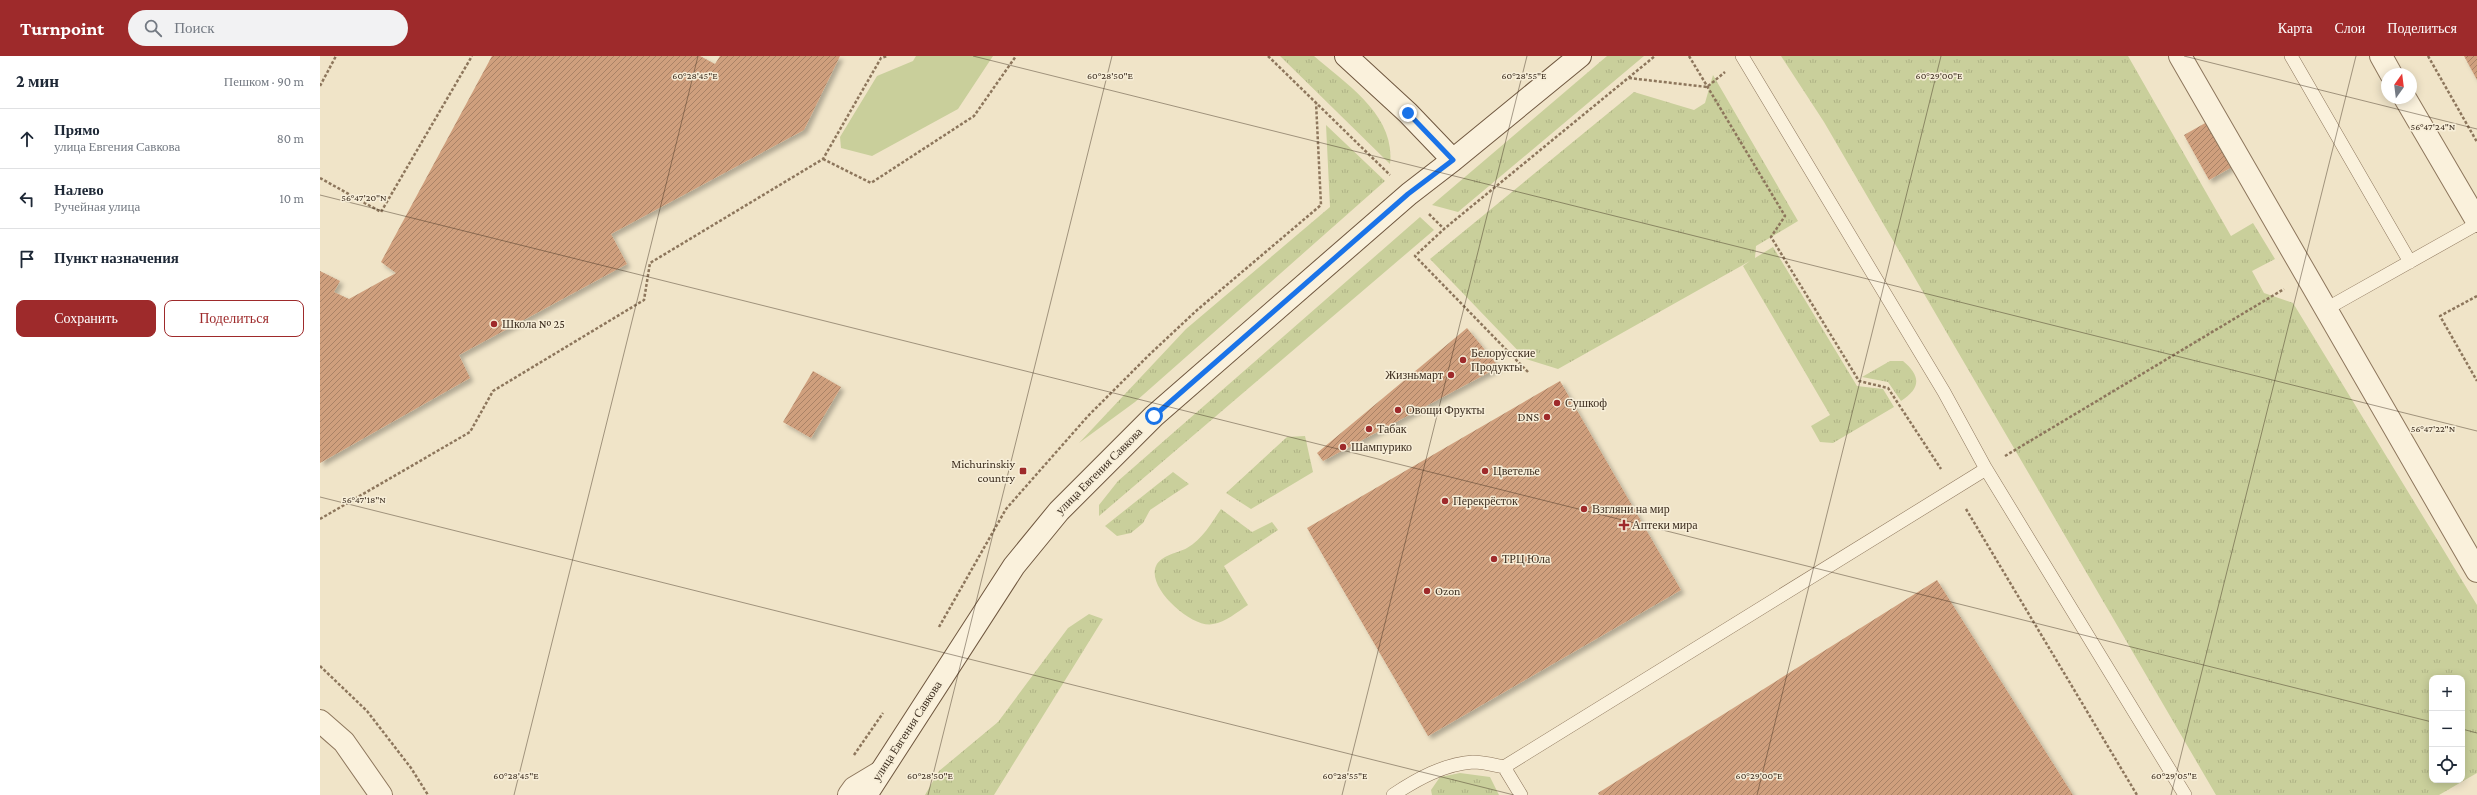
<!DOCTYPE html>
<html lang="ru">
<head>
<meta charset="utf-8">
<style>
  :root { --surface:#fff; --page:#f2f2f3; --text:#1f2937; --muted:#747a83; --line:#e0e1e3; --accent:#9e2a2b }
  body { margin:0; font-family:"Crimson Pro",serif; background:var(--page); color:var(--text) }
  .controls { position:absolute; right:12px; bottom:12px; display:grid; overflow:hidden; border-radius:8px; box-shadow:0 2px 10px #0003 }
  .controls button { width:36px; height:36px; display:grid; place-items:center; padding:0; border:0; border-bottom:1px solid var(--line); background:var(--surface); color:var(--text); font:20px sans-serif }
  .compass { position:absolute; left:2061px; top:12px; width:36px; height:36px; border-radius:50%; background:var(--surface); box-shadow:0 2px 10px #0003; rotate:14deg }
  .stop { position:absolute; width:12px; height:12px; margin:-9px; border:3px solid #1a73e8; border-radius:50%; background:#fff }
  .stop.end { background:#1a73e8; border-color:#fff; box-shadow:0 1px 4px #0008 }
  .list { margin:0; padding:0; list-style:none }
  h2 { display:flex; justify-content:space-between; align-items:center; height:52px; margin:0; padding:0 16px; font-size:17px }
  h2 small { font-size:13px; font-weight:400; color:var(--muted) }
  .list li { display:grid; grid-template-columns:26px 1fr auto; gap:12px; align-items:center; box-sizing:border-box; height:60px; padding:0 16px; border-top:1px solid var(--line) }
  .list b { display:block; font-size:15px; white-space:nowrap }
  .list p { margin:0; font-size:13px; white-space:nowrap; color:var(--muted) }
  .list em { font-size:13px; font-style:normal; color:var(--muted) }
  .actions { display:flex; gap:8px; padding:12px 16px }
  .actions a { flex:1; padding:9px 0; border:1px solid var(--accent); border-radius:8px; text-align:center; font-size:14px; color:var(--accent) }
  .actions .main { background:var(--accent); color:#fff }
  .icon { flex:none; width:22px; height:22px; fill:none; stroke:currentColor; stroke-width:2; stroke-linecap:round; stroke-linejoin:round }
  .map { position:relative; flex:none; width:2157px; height:739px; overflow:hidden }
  header { display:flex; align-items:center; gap:24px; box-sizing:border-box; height:56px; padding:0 20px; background:var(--accent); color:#fff }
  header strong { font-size:19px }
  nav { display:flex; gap:22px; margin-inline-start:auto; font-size:14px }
  .search { width:280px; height:36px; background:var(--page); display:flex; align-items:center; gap:10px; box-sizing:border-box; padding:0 14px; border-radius:22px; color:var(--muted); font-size:15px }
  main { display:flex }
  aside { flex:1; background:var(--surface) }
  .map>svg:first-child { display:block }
</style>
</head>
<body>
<header>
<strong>Turnpoint</strong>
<div class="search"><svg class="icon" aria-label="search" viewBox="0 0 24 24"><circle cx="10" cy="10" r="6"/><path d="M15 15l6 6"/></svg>Поиск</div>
<nav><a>Карта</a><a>Слои</a><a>Поделиться</a></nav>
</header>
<main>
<aside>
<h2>2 мин<small>Пешком · 90 m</small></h2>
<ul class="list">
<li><svg class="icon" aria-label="ahead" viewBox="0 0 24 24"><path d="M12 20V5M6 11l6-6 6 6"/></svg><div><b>Прямо</b><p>улица Евгения Савкова</p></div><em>80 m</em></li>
<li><svg class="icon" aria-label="left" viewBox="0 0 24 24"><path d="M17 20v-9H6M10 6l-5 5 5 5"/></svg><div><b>Налево</b><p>Ручейная улица</p></div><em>10 m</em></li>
<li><svg class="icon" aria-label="arrive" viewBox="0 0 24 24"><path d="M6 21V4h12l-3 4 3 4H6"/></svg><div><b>Пункт назначения</b></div></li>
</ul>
<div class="actions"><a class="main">Сохранить</a><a>Поделиться</a></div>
</aside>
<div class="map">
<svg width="2157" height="739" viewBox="0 0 2157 739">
  <defs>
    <pattern id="grass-tufts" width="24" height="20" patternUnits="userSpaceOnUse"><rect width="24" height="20" fill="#c9cf9b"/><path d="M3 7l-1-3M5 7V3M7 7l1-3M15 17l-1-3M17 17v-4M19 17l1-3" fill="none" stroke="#aeb285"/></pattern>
    <pattern id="building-hatch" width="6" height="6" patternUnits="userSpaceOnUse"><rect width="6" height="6" fill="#cf9f7d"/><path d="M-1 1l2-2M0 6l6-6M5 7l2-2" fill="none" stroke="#a98266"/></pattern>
    <filter id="shadow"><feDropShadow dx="3.5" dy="3.5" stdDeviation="2" flood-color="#0004"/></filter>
  </defs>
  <rect width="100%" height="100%" fill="#f0e4c8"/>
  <path fill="url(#grass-tufts)" fill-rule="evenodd" d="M960,0H994C1026,28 1076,59 1070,108Z
    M1287,0H1324L1138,156L1112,149Z
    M1461,0H1808L1911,180L1933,167L1955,203L1932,215L1944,237L1973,247L2157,549V717L2119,739H1896L1504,66ZM2112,622H2142V724H2112Z
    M1393,19L1478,165L1436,190L1435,202L1453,191L1537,330L1563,333L1574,351L1513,387L1500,386L1491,370L1510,359L1423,210L1430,205L1238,313L1206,303L1110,203L1314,36L1374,54L1385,47Z
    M1006,69L1065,125L815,346L759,387L866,273L1010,151Z
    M1100,161L1114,174L779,460V449L798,425Z
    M1570,305H1583C1601,320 1601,332 1581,345L1568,326L1542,321Z
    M985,380L993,416L931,453L906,437L967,381Z
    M853,416L869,428L830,454L823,467L811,477L797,480L785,470Z
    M901,453L932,476L952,466L958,474L904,510L928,549C917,556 906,566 893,568C873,573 826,532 836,510C841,499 858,497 867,492C882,484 892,466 901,453Z
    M769,558L783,563L674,739H605L619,715L678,666L748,572Z
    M1140,717L1170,721L1179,739H1112L1111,734L1120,721Z"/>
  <path fill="#c9cf9b" d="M596,0H673L638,53L552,100L521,92L520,81L557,20L593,5Z"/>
  <path fill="url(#building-hatch)" filter="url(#shadow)" d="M172,0H380L395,8L400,0H520L484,74L291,178L307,208L139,299L150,322L0,407V215L20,225L14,236L29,243L76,217L61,206Z
    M2144,0H2157V24Z
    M1887,66L1912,111L1889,124L1864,79Z
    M1147,272L1179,311L1003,405L997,397Z
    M493,315L521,331L491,382L463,366Z
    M1240,325L1361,534L1108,680L987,472Z
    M1617,524L1753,739H1279L1278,737Z"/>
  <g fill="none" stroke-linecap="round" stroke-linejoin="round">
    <g stroke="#8d765c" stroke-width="14">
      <path id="lane" d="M1422,0L1624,336L1666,413L1865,739
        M1971,0L2090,206
        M2006,253L2157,168
        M1073,739C1097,723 1124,708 1153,706C1163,706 1174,709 1184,711
        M1201,739L1184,711L1666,413"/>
    </g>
    <g stroke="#8d765c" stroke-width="24">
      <path id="street" d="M1860,0L2157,515
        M2061,0L2071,18
        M2085,42L2157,165
        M0,665L24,686L61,739
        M529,739L534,732L559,717"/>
    </g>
    <g stroke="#6f573f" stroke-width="24">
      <path id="secondary" d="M1026,0L1088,57L1133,104
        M546,739L694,510L739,455L834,360L982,231L1089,138L1133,104L1260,0"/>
    </g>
    <path stroke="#8d765c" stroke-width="2.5" stroke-dasharray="3 2" stroke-linecap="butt" d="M948,0L1070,119
      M1369,0L1465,160L1451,181L1539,325L1568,332L1621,413
      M2108,0L2157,86
      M1309,22L1387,31L1405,16
      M0,30L16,0
      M503,103L551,127L654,60L696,0
      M0,122L61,156L152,0
      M1109,158L1124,173
      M2157,240L2120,260L2157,325
      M1208,316L1095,200L1124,173L1335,0
      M1685,400L1964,233
      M1646,453L1817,739
      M0,463L150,376L173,335L324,244L330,207L503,103L561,2L567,0
      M619,571L686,453L768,360L829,299L876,255L1001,149L996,46
      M0,610L47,655L91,712L108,739
      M534,699L563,657"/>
    <use href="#lane" stroke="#faf1dc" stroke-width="13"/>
    <use href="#street" stroke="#faf1dc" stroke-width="22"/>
    <use href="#secondary" stroke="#faf1dc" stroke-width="22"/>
  </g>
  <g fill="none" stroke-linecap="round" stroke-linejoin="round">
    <path stroke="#1a73e8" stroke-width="5" d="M834,360L1088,138L1133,104L1088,57"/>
  </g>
  <path fill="none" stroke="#3d2e20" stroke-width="1" stroke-opacity="0.45" d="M653,0L2157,375M1864,0L2157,73M0,139L2112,666M0,441L1194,739M2142,673L2157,677M194,739L378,0M608,739L792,0M1022,739L1207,0M1437,739L1621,0M1851,739L2036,0"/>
  <g fill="#9e2a2b" stroke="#f7eed8" stroke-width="1.5">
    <circle cx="174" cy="268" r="4"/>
    <circle cx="1143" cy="304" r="4"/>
    <circle cx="1131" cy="319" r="4"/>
    <circle cx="1237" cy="347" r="4"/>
    <circle cx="1078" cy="354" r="4"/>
    <circle cx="1227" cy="361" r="4"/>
    <circle cx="1049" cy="373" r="4"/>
    <circle cx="1023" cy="391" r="4"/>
    <rect x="699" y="411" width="8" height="8" rx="2"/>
    <circle cx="1165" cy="415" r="4"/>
    <circle cx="1125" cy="445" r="4"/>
    <circle cx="1264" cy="453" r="4"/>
    <path d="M1302 463h4v4h4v4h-4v4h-4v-4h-4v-4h4z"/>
    <circle cx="1174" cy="503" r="4"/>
    <circle cx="1107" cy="535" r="4"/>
  </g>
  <g text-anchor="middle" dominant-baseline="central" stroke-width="3" stroke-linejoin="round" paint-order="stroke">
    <g font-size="12" fill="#3d2e20" stroke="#f7eed8" text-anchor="start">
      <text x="182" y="268">Школа № 25</text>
      <text x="1151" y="297">Белорусские<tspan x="1151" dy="14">Продукты</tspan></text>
      <text x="1123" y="319" text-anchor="end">Жизньмарт</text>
      <text x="1245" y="347">Сушкоф</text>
      <text x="1086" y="354">Овощи Фрукты</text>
      <text x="1219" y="361" text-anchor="end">DNS</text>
      <text x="1057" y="373">Табак</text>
      <text x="1031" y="391">Шампурико</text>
      <text x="695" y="408" text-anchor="end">Michurinskiy<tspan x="695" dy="14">country</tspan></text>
      <text x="1173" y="415">Цветелье</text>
      <text x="1133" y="445">Перекрёсток</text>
      <text x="1272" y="453">Взгляни на мир</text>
      <text x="1312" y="469">Аптеки мира</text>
      <text x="1182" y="503">ТРЦ Юла</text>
      <text x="1115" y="535">Ozon</text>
    </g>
    <g font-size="12" fill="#3d2e20" stroke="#f7eed8">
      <text transform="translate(779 415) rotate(-45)">улица Евгения Савкова</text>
      <text transform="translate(587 675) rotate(-57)">улица Евгения Савкова</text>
    </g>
  </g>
  <g font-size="10" text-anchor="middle" fill="#3d2e20" stroke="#f7eed8" stroke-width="3" stroke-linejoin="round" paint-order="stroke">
    <text x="375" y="23">60°28'45"E</text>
    <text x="790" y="23">60°28'50"E</text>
    <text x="1204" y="23">60°28'55"E</text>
    <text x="1619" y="23">60°29'00"E</text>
    <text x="2113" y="74">56°47'24"N</text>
    <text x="44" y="145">56°47'20"N</text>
    <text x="2113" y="376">56°47'22"N</text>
    <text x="44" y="447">56°47'18"N</text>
    <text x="196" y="723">60°28'45"E</text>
    <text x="610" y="723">60°28'50"E</text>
    <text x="1025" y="723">60°28'55"E</text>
    <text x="1439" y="723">60°29'00"E</text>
    <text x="1854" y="723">60°29'05"E</text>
  </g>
</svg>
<div class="controls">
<button>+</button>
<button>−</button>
<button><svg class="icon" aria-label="locate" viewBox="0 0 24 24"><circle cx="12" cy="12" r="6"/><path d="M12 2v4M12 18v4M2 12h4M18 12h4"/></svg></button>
</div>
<svg class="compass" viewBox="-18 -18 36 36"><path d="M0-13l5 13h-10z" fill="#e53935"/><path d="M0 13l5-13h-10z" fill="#747a83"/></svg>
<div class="stop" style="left:834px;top:360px"></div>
<div class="stop end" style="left:1088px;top:57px"></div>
</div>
</main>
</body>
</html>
